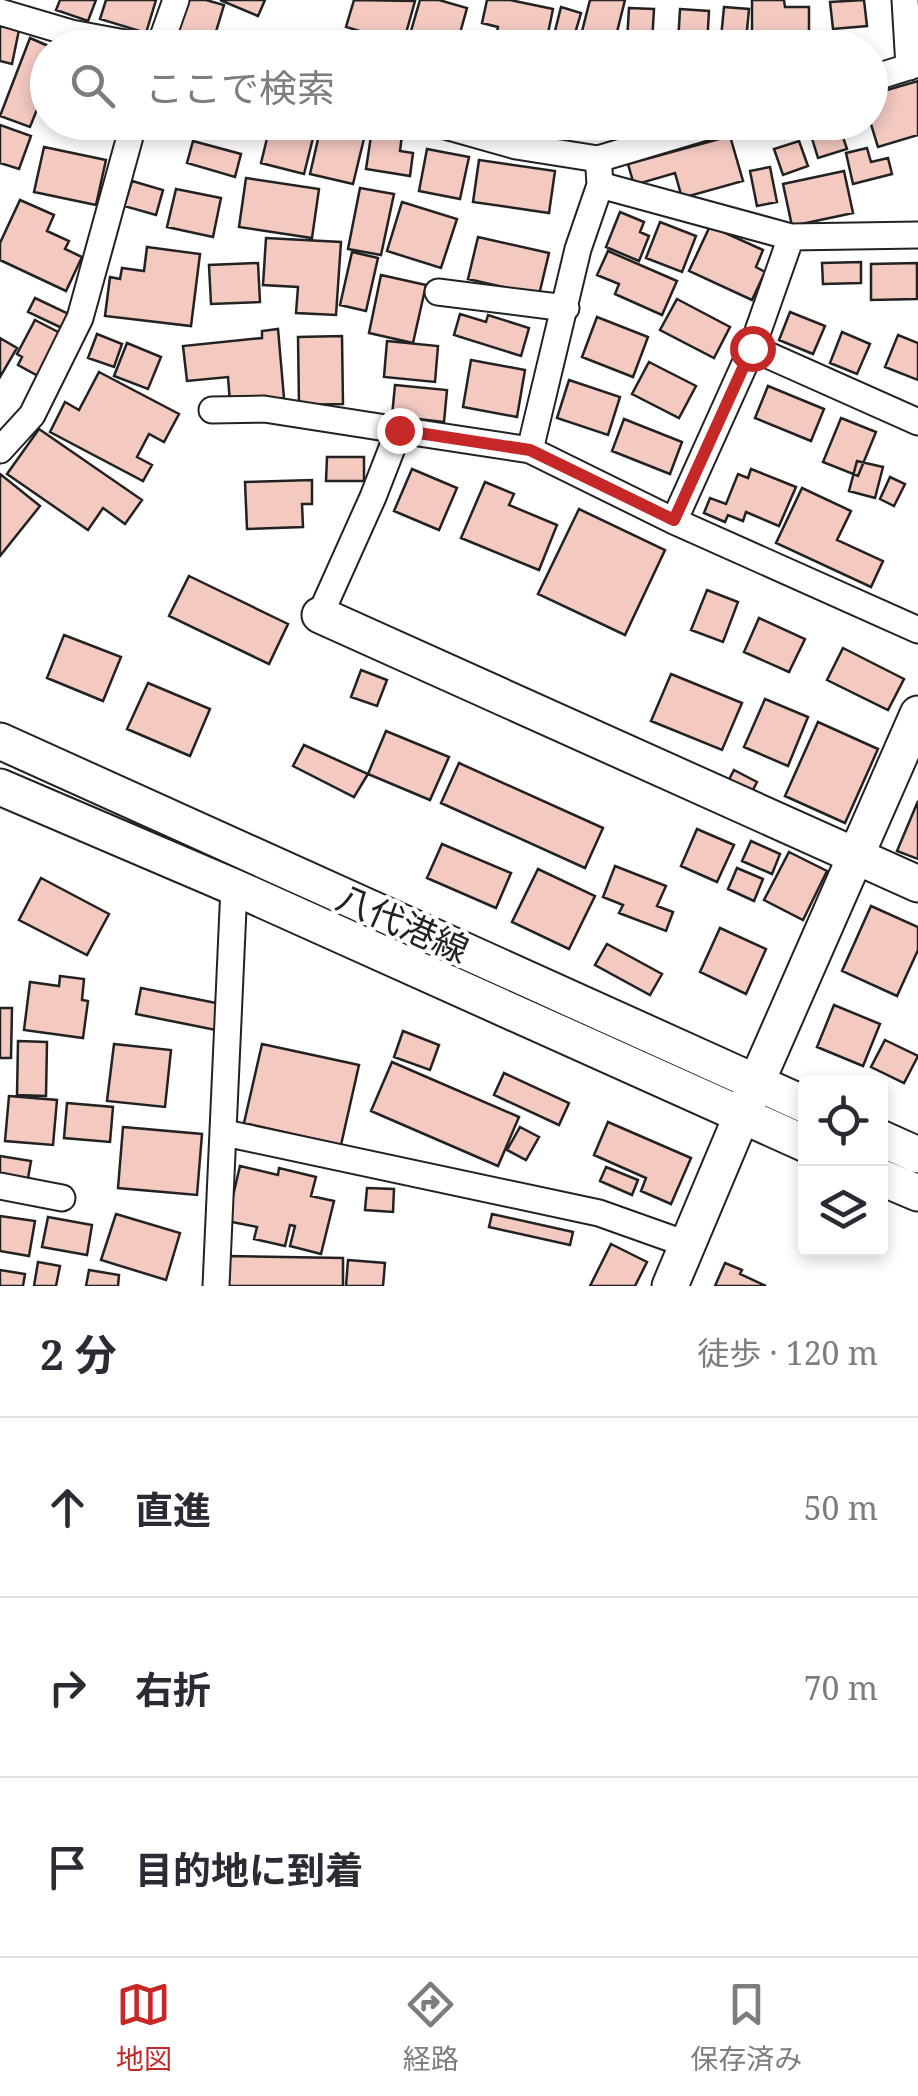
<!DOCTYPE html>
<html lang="ja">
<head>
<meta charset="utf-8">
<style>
  :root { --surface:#fff; --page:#f7f7f7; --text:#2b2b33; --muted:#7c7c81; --line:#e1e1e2; --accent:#c62828 }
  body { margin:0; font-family:"Noto Serif","Noto Sans JP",serif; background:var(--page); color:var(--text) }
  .controls { position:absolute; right:30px; bottom:30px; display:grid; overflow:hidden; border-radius:10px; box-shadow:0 5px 15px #0003 }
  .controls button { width:90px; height:90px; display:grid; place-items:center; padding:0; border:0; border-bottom:2px solid var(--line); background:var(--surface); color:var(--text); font:50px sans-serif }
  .stop { position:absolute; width:30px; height:30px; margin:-22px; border:8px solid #c62828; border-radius:50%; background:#fff }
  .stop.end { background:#c62828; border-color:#fff; box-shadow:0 2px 10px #0008 }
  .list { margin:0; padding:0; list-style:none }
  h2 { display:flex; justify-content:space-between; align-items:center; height:130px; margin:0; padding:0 40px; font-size:42px }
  h2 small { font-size:32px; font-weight:400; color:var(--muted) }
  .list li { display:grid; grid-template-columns:65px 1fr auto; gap:30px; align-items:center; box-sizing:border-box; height:180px; padding:0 40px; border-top:2px solid var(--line) }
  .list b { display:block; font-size:38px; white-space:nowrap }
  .list em { font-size:32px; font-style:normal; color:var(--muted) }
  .icon { flex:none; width:55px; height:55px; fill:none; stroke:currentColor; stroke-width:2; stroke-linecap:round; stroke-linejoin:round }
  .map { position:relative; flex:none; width:918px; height:1286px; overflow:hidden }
  .search { position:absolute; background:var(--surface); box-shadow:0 5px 15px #0003; left:30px; right:30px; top:30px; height:110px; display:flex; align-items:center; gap:25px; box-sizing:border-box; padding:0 35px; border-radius:55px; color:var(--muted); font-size:38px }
  .sheet { height:670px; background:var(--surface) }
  nav { display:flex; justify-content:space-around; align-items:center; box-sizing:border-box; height:140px; border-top:2px solid var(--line); background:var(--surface); font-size:28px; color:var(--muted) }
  nav a { display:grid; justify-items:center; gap:5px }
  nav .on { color:var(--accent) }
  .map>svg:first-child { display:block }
</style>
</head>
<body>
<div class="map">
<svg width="918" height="1286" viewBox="0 0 918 1286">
  <rect width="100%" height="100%" fill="#fff"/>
  <path fill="#f3c9c0" stroke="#222" stroke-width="2.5" d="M60,0H96L88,21L56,10Z
    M106,0H156L146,33L100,19Z
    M188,0H206L224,5L211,48H191L175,42Z
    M220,0H265L258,16Z
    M354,0L415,1L403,44L346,27Z
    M420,0H439L467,8L457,44L411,31Z
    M487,0H510L553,9L545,48L494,46L498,27L482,23Z
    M590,0H625L613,48L580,39Z
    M752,0H784L785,7H809V37L752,38Z
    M864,0L867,26L833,29L830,2Z
    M561,7L581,13L573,40L554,35Z
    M724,7L749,9L746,41L721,38Z
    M629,8L654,9L652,43L627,41Z
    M680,9L709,11L707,45L678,43Z
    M0,26L19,30L12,64L0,61Z
    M30,38L53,48H48V82L30,127L0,116Z
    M918,81V135L878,147L870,121V95Z
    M192,122H244L239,137Z
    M271,122H317L304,174L261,163Z
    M322,122H368L353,184L310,174Z
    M513,122H549L546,138L512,130Z
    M807,122H838L847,149L818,158Z
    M373,123L403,127L400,151L413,153L410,176L366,169Z
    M0,125L31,136L19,169L0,163Z
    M730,136L743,181L682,198L675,173L634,185L628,164Z
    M193,141L241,154L235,177L187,163Z
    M799,141L808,166L783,175L774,149Z
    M44,147L106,160L96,205L34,192Z
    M867,148L871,162L888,158L892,174L853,184L846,153Z
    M427,149L469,157L460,199L419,191Z
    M479,160L555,171L549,213L473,202Z
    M770,167L777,202L757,206L750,171Z
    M844,171L853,213L792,226L783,184Z
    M246,178L319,189L312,238L239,227Z
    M132,181L163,190L156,215L124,206Z
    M360,188L394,194L381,255L348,249Z
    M176,189L221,198L213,237L167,227Z
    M20,200L54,215L47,231L69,241L65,249L82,257L66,291L0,260V243Z
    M402,202L457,219L441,268L387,251Z
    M620,212L644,222L640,232L649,236L639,261L606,247Z
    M660,222L696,236L682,272L646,258Z
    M710,226L763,250L756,267L765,272L752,300L689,271Z
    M478,237L549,253L539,295L468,279Z
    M266,238L341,242L336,315L296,313L298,287L263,285Z
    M147,247L200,254L191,326L105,316L110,277L120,279L122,268L144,271Z
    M608,251L677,281L662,315L615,294L619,284L597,275Z
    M352,252L378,258L366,311L340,305Z
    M861,262V283L823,284L822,263Z
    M258,263L260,302L211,304L209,265Z
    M917,263V299L871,300V264Z
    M381,275L426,285L413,343L369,333Z
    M35,298L71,315L64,329L28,312Z
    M677,299L730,327L714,358L660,330Z
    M790,312L825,326L813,354L779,340Z
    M460,314L486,322L488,315L529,328L521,356L454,335Z
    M597,317L648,337L633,377L582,357Z
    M35,320L62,334L40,377L18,365L22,357L17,354Z
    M278,329L284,398L230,403L228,377L187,381L183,346L262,338V331Z
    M842,332L870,344L857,374L830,363Z
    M97,334L122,344L114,367L88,358Z
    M898,335L918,343V380L885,367Z
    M342,336L343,404L299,405L298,337Z
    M0,338L17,348L0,377Z
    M387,341L438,346L435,382L384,377Z
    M127,343L161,357L148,389L114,376Z
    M471,360L525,370L517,417L463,407Z
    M649,362L696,386L679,418L632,394Z
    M99,372L179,414L164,442L149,434L137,457L152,465L143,481L50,432L65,402L79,410Z
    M569,380L620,397L608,435L557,418Z
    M395,385L447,390L444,422L392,416Z
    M768,386L824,409L811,441L755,418Z
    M841,418L876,432L858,476L823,462Z
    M624,419L682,442L670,474L612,451Z
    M39,429L142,500L125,524L103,508L88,530L7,474Z
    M327,457H364V481H326Z
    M857,461L883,467L875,498L849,491Z
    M412,469L457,488L439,530L394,511Z
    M751,469L796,487L779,526L746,512L743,521L728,515L725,522L704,513L710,498L726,504L738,474L748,478Z
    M0,474L40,506L0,556Z
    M890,477L905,484L894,506L880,499Z
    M312,480V504H302L303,527L247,529L245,482Z
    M485,482L514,494L509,505L557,525L539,570L461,538Z
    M802,488L851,511L837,540L883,561L871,587L776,543Z
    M579,509L665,550L625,635L538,594Z
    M189,576L288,624L269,664L169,616Z
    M707,590L738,602L723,642L691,630Z
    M759,618L805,639L789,672L744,652Z
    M64,635L121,657L103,701L47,678Z
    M843,648L904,679L888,710L827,680Z
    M361,670L387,680L377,706L351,697Z
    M671,674L742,703L722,750L651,721Z
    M148,683L210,709L190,756L127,729Z
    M765,699L808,717L788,766L744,747Z
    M818,722L878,749L845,823L785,796Z
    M386,731L449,757L430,800L368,774Z
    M304,745L368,774L354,797L293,766Z
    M459,763L603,828L585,868L441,803Z
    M734,770L757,782L746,803L723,791Z
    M918,801V859L897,851Z
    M697,829L734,845L717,882L681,866Z
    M751,841L780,854L772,874L742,861Z
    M442,844L511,873L496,908L427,878Z
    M789,852L827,871L803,920L764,900Z
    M615,866L666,886L657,906L673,912L666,931L619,913L623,905L603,897Z
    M737,868L763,879L754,901L728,889Z
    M538,869L595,896L569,949L512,922Z
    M41,878L109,914L87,955L19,920Z
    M871,906L918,927V950L897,996L842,971Z
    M720,928L766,949L746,994L700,972Z
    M607,944L662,974L650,995L595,965Z
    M60,976L84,979L82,1000L88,1001L83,1038L24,1030L30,982L59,986Z
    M141,988L221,1004L216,1030L136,1014Z
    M834,1005L880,1024L863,1066L817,1047Z
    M0,1008H12L11,1058H0Z
    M403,1031L439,1045L430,1070L394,1057Z
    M885,1040L918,1056L904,1083L871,1067Z
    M18,1041L47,1042L46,1096L17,1095Z
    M114,1044L171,1050L165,1107L107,1101Z
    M262,1044L359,1065L341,1145L244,1123Z
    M392,1062L519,1117L498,1166L371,1111Z
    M504,1073L569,1103L559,1125L494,1095Z
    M9,1096L57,1100L53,1145L5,1141Z
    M67,1103L113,1107L110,1142L64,1138Z
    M608,1122L691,1158L671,1204L641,1191L646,1178L594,1155Z
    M123,1127L202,1134L197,1195L118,1188Z
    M520,1127L539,1137L526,1160L507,1150Z
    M0,1156L31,1161L27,1184L0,1180Z
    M240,1166L278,1175L279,1168L316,1177L311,1196L334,1201L321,1254L290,1246L295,1226L290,1225L285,1246L254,1239L257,1227L227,1221Z
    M606,1167L638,1180L632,1195L600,1181Z
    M367,1188L394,1189L393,1212L365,1210Z
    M116,1214L180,1233L166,1280L101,1260Z
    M492,1214L573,1232L570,1245L489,1227Z
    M0,1216L35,1221L29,1256L0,1251Z
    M48,1217L92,1225L87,1255L42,1247Z
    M611,1244L647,1262L635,1286H590Z
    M227,1256L343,1258V1286H227Z
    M348,1260L385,1263L383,1286H346Z
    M38,1262L60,1266L56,1286H34Z
    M725,1263L742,1270L740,1274L766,1286H715Z
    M0,1270L25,1274L23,1286H0Z
    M89,1270L119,1275L118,1286H86Z"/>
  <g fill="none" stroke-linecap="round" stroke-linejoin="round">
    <g stroke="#222" stroke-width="29">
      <path id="street" d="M905,0L909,67
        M0,12L71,33L152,48
        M159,48L176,0
        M870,79L918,64
        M431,122L516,146L598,159L722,122
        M600,185L791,237L918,235
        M438,292L566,308
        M752,348L918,422
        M212,410L264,409L399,430
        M0,450L32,415L80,318L134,122
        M530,450L578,249L600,185L599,169
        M674,521L752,348L791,237
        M320,615L373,497L399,430L530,450L674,521L918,630
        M225,1133L599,1213L689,1245
        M0,1186L62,1198
        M216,1286L234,887"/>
    </g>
    <g stroke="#222" stroke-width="39">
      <path id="secondary" d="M320,615L918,884
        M0,741L806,1105
        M0,787L234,887L806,1144
        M880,1138L918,1155
        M880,1177L918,1193
        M670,1286L742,1115L918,714"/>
    </g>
    <use href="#street" stroke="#fff" stroke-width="25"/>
    <use href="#secondary" stroke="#fff" stroke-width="35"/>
  </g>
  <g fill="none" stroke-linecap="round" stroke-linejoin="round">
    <path stroke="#c62828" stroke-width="12" d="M399,430L530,450L674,520L752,348"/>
  </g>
  <g text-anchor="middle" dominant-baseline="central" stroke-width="8" stroke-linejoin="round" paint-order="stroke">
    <g font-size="35" fill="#222" stroke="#fff">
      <text transform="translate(403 923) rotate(24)">八代港線</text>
    </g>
  </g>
</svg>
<div class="controls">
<button><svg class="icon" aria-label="locate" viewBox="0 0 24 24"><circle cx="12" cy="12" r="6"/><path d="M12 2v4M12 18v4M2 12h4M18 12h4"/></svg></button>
<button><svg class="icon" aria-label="layers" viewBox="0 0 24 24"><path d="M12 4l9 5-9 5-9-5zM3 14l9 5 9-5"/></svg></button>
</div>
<div class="stop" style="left:752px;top:348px"></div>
<div class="stop end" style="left:399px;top:430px"></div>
<div class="search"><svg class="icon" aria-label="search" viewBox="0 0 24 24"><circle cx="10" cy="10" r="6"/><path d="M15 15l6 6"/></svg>ここで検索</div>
</div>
<section class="sheet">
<h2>2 分<small>徒歩 · 120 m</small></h2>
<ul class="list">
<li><svg class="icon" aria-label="ahead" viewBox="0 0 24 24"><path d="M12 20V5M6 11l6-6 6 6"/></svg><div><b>直進</b></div><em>50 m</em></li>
<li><svg class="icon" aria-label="right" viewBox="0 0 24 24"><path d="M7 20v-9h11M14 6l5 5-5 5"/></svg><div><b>右折</b></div><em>70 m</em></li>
<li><svg class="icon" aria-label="arrive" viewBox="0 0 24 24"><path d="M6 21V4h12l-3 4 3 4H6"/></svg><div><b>目的地に到着</b></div></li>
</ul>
</section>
<nav>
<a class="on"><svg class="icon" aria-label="map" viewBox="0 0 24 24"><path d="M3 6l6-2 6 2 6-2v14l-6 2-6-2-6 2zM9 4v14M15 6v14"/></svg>地図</a>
<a><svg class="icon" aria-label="directions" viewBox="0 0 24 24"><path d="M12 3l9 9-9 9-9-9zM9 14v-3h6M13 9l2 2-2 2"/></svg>経路</a>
<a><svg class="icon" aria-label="saved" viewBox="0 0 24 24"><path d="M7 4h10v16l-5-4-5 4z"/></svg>保存済み</a>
</nav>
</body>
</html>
